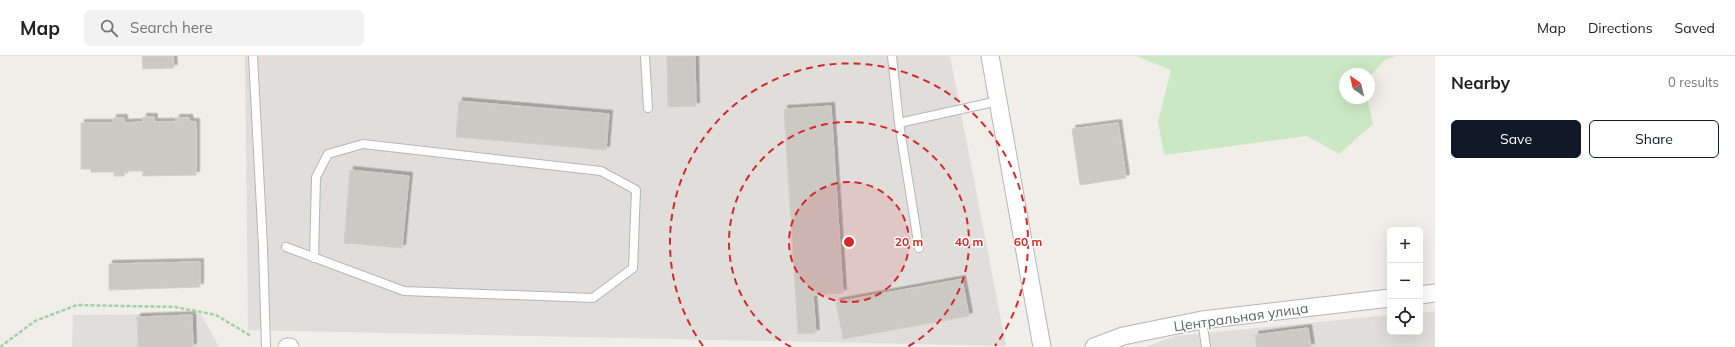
<!DOCTYPE html>
<html lang="en">
<head>
<meta charset="utf-8">
<style>
  :root { --surface:#fff; --page:#f2f2f2; --text:#222; --muted:#767676; --line:#e0e0e0; --accent:#111827 }
  body { margin:0; font-family:Mulish,sans-serif; background:var(--page); color:var(--text) }
  .controls { position:absolute; right:12px; bottom:12px; display:grid; overflow:hidden; border-radius:6px; box-shadow:0 4px 16px #0002 }
  .controls button { width:36px; height:36px; display:grid; place-items:center; padding:0; border:0; border-bottom:1px solid var(--line); background:var(--surface); color:var(--text); font:20px sans-serif }
  .compass { position:absolute; left:1339px; top:12px; width:36px; height:36px; border-radius:50%; background:var(--surface); box-shadow:0 4px 16px #0002; rotate:326deg }
  .list { margin:0; padding:0; list-style:none }
  h2 { display:flex; justify-content:space-between; align-items:center; height:52px; margin:0; padding:0 16px; font-size:17px }
  h2 small { font-size:13px; font-weight:400; color:var(--muted) }
  .actions { display:flex; gap:8px; padding:12px 16px }
  .actions a { flex:1; padding:9px 0; border:1px solid var(--accent); border-radius:6px; text-align:center; font-size:14px; color:var(--accent) }
  .actions .main { background:var(--accent); color:#fff }
  .icon { flex:none; width:22px; height:22px; fill:none; stroke:currentColor; stroke-width:2; stroke-linecap:round; stroke-linejoin:round }
  .map { position:relative; flex:none; width:1435px; height:291px; overflow:hidden }
  header { display:flex; align-items:center; gap:24px; box-sizing:border-box; height:56px; padding:0 20px; background:var(--surface); border-bottom:1px solid var(--line) }
  header strong { font-size:19px }
  nav { display:flex; gap:22px; margin-inline-start:auto; font-size:14px }
  .search { width:280px; height:36px; background:var(--page); display:flex; align-items:center; gap:10px; box-sizing:border-box; padding:0 14px; border-radius:6px; color:var(--muted); font-size:15px }
  main { display:flex }
  aside { flex:1; background:var(--surface) }
  .map>svg:first-child { display:block }
</style>
</head>
<body>
<header>
<strong>Map</strong>
<div class="search"><svg class="icon" aria-label="search" viewBox="0 0 24 24"><circle cx="10" cy="10" r="6"/><path d="M15 15l6 6"/></svg>Search here</div>
<nav><a>Map</a><a>Directions</a><a>Saved</a></nav>
</header>
<main>
<div class="map">
<svg width="1435" height="291" viewBox="0 0 1435 291">
  <defs>
    <filter id="shadow"><feDropShadow dx="3.5" dy="-3.5" stdDeviation="0" flood-color="#0004"/></filter>
  </defs>
  <rect width="100%" height="100%" fill="#f1ede8"/>
  <path fill="#e0ddda" d="M245,0H950L1006,290L248,274Z
    M1435,255V291H1146L1175,280L1390,259V276H1420V257Z
    M201,258L219,291H72L73,259Z"/>
  <path fill="#cae8c4" d="M1136,0H1396L1385,4L1369,21V18H1345V42H1367L1373,68L1339,98L1307,80L1164,99L1158,65L1171,14Z"/>
  <path fill="#ccc8c4" stroke="#d6cec5" filter="url(#shadow)" d="M142,0H173L174,12L143,13Z
    M667,0H695L696,50L668,51Z
    M459,45L609,58L606,94L456,81Z
    M831,50L843,237L813,239L816,277L798,278L784,53Z
    M143,61H154V66H176V62H189L190,66H196V119L143,120V115H125L124,120H114V116H91V113H81V67H113V62H124V67L143,66Z
    M1118,67L1126,122L1080,129L1072,73Z
    M350,114L409,120L402,192L344,187Z
    M200,206V231L109,234V208Z
    M962,223L969,260L843,283L836,246Z
    M192,259L193,291H138L137,261Z
    M1308,272L1311,291H1257L1255,279Z"/>
  <g fill="none" stroke-linecap="round" stroke-linejoin="round">
    <g stroke="#b3b6ba" stroke-width="10">
      <path id="lane" d="M253,0L263,191L266,291
        M645,0L648,52
        M892,0L899,67L919,192
        M899,67L998,45
        M286,191L404,235L593,242L633,212L636,134L601,115L363,88L328,98L316,121L314,202
        M1202,264L1206,291"/>
    </g>
    <g stroke="#b3b6ba" stroke-width="19">
      <path id="street" d="M990,0L1042,291
        M1420,239L1435,237
        M287,291H290
        M1094,291L1123,280L1202,264L1390,242"/>
    </g>
    <path stroke="#a1d1a7" stroke-width="2.5" stroke-dasharray="4 2" stroke-linecap="butt" d="M0,291L35,265L77,249L175,251L216,259L251,280"/>
    <use href="#lane" stroke="#fff" stroke-width="8"/>
    <use href="#street" stroke="#fff" stroke-width="17"/>
  </g>
  <circle cx="849" cy="186" r="60" fill="#d62828" fill-opacity=".12"/>
  <g fill="none" stroke="#d62828" stroke-width="2" stroke-dasharray="7 5">
    <circle cx="849" cy="186" r="60"/>
    <path d="M791 291A120 120 0 1 1 907 291"/>
    <path d="M703 290A179 179 0 1 1 995 290"/>
  </g>
  <g text-anchor="middle" dominant-baseline="central" stroke-width="3" stroke-linejoin="round" paint-order="stroke">
    <g font-size="14" fill="#5f6468" stroke="#fff">
      <text transform="translate(1241 261) rotate(-8)">Центральная улица</text>
    </g>
  </g>
  <circle cx="849" cy="186" r="6" fill="#d62828" stroke="#fff" stroke-width="2"/>
  <g font-size="12" text-anchor="middle" font-weight="bold" fill="#d62828" stroke="#fff" stroke-width="3" stroke-linejoin="round" paint-order="stroke">
    <text x="909" y="190">20 m</text>
    <text x="969" y="190">40 m</text>
    <text x="1028" y="190">60 m</text>
  </g>
</svg>
<div class="controls">
<button>+</button>
<button>−</button>
<button><svg class="icon" aria-label="locate" viewBox="0 0 24 24"><circle cx="12" cy="12" r="6"/><path d="M12 2v4M12 18v4M2 12h4M18 12h4"/></svg></button>
</div>
<svg class="compass" viewBox="-18 -18 36 36"><path d="M0-13l5 13h-10z" fill="#e53935"/><path d="M0 13l5-13h-10z" fill="#767676"/></svg>
</div>
<aside>
<h2>Nearby<small>0 results</small></h2>
<ul class="list">
</ul>
<div class="actions"><a class="main">Save</a><a>Share</a></div>
</aside>
</main>
</body>
</html>
